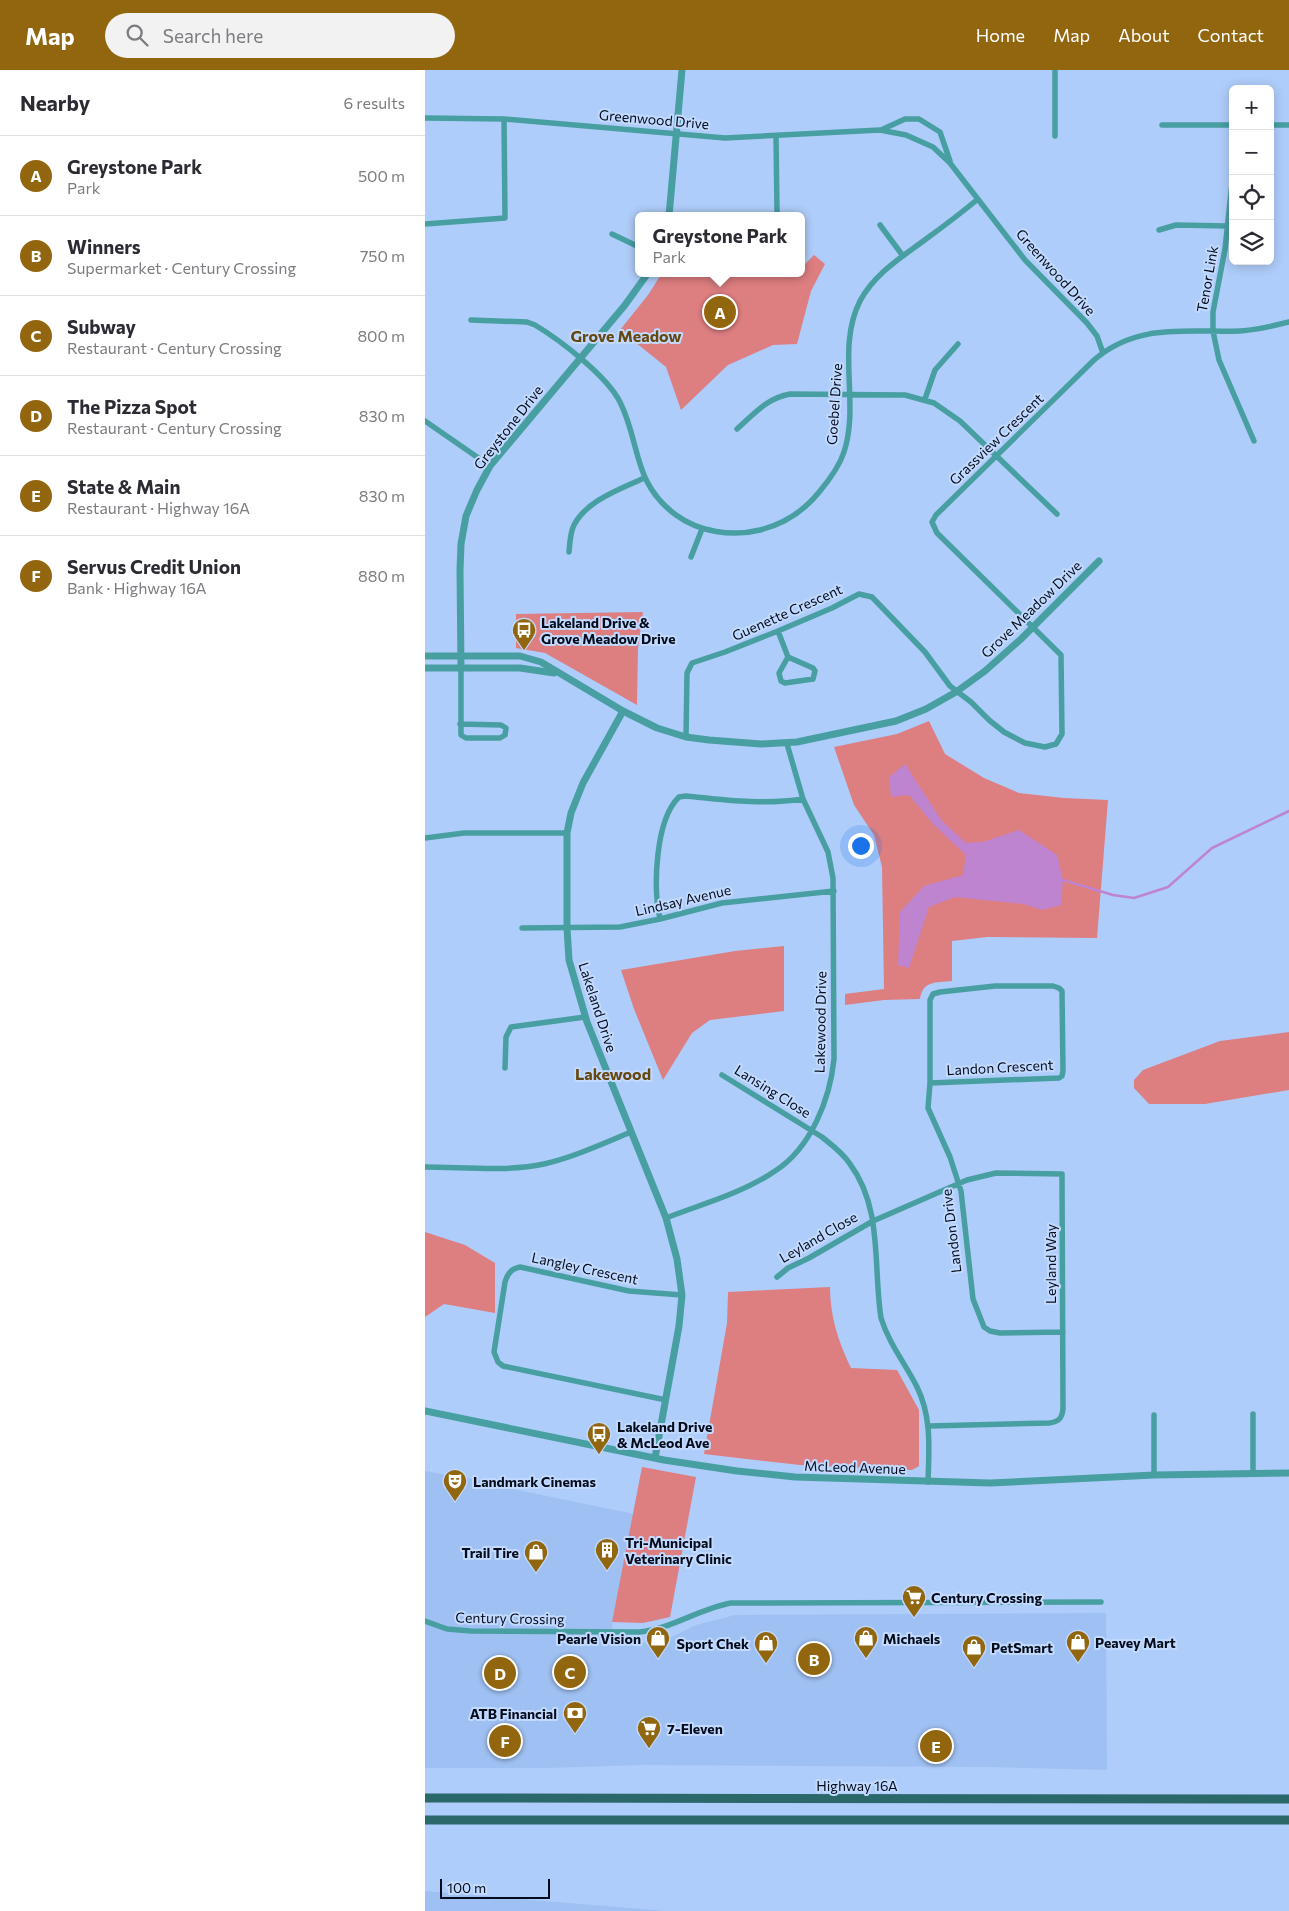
<!DOCTYPE html>
<html lang="en">
<head>
<meta charset="utf-8">
<style>
  :root { --surface:#fff; --page:#f2f2f3; --text:#2b2b33; --muted:#7c7c81; --line:#e1e1e2; --accent:#91660f }
  body { margin:0; font-family:Commissioner,sans-serif; background:var(--page); color:var(--text) }
  .controls { position:absolute; right:15px; top:15px; display:grid; overflow:hidden; border-radius:8px; box-shadow:0 2px 12px #0003 }
  .controls button { width:45px; height:45px; display:grid; place-items:center; padding:0; border:0; border-bottom:1px solid var(--line); background:var(--surface); color:var(--text); font:25px sans-serif }
  .scale { position:absolute; left:15px; bottom:12px; width:110px; box-sizing:border-box; padding-left:5px; border:2px solid #040c1c; border-top:0; font-size:14px; line-height:18px; white-space:nowrap; color:#040c1c; -webkit-text-stroke:4px #c2daff; paint-order:stroke }
  .you { position:absolute; left:435px; top:775px; width:18px; height:18px; margin:-12px; border:4px solid #fff; border-radius:50%; background:#1a73e8; box-shadow:0 0 0 8px #1a73e833 }
  .badge { display:grid; place-items:center; width:32px; height:32px; border-radius:50%; background:var(--accent); color:#fff; font-size:16px; font-weight:700 }
  .pin { position:absolute; translate:-50% -50%; border:2px solid #fff; box-shadow:0 1px 5px #0006 }
  .popup { position:absolute; left:210px; top:142px; width:170px; height:65px; box-sizing:border-box; display:grid; place-content:center; border-radius:8px; background:var(--surface); filter:drop-shadow(0 1px 4px #0005); font-size:16px; white-space:nowrap; color:var(--muted) }
  .popup b { font-size:19px; color:var(--text) }
  .popup::after { content:''; position:absolute; left:50%; top:100%; margin-left:-10px; border:10px solid transparent; border-top-color:var(--surface) }
  .list { margin:0; padding:0; list-style:none }
  h2 { display:flex; justify-content:space-between; align-items:center; height:65px; margin:0; padding:0 20px; font-size:21px }
  h2 small { font-size:16px; font-weight:400; color:var(--muted) }
  .list li { display:grid; grid-template-columns:32px 1fr auto; gap:15px; align-items:center; box-sizing:border-box; height:80px; padding:0 20px; border-top:1px solid var(--line) }
  .list b { display:block; font-size:19px; white-space:nowrap }
  .list p { margin:0; font-size:16px; white-space:nowrap; color:var(--muted) }
  .list em { font-size:16px; font-style:normal; color:var(--muted) }
  .icon { flex:none; width:28px; height:28px; fill:none; stroke:currentColor; stroke-width:2; stroke-linecap:round; stroke-linejoin:round }
  .map { position:relative; flex:none; width:864px; height:1841px; overflow:hidden }
  header { display:flex; align-items:center; gap:30px; box-sizing:border-box; height:70px; padding:0 25px; background:var(--accent); color:#fff }
  header strong { font-size:24px }
  nav { display:flex; gap:28px; margin-inline-start:auto; font-size:18px }
  .search { width:350px; height:45px; background:var(--page); display:flex; align-items:center; gap:12px; box-sizing:border-box; padding:0 18px; border-radius:28px; color:var(--muted); font-size:19px }
  main { display:flex }
  aside { flex:1; background:var(--surface) }
  .map>svg:first-child { display:block }
</style>
</head>
<body>
<header>
<strong>Map</strong>
<div class="search"><svg class="icon" aria-label="search" viewBox="0 0 24 24"><circle cx="10" cy="10" r="6"/><path d="M15 15l6 6"/></svg>Search here</div>
<nav><a>Home</a><a>Map</a><a>About</a><a>Contact</a></nav>
</header>
<main>
<aside>
<h2>Nearby<small>6 results</small></h2>
<ul class="list">
<li><span class="badge">A</span><div><b>Greystone Park</b><p>Park</p></div><em>500 m</em></li>
<li><span class="badge">B</span><div><b>Winners</b><p>Supermarket · Century Crossing</p></div><em>750 m</em></li>
<li><span class="badge">C</span><div><b>Subway</b><p>Restaurant · Century Crossing</p></div><em>800 m</em></li>
<li><span class="badge">D</span><div><b>The Pizza Spot</b><p>Restaurant · Century Crossing</p></div><em>830 m</em></li>
<li><span class="badge">E</span><div><b>State &amp; Main</b><p>Restaurant · Highway 16A</p></div><em>830 m</em></li>
<li><span class="badge">F</span><div><b>Servus Credit Union</b><p>Bank · Highway 16A</p></div><em>880 m</em></li>
</ul>
</aside>
<div class="map">
<svg width="864" height="1841" viewBox="0 0 864 1841">
  <rect width="100%" height="100%" fill="#afcdfa"/>
  <path fill="#9fc0f2" d="M0,1401L87,1416L88,1419L209,1444L187,1552L188,1574L236,1572L271,1555L310,1545L681,1543L682,1700L560,1697L217,1695L122,1698H0Z
    M0,1821L241,1841H0Z"/>
  <path fill="#dd7e81" d="M389,185L400,194L386,221L372,274L348,275L303,295L256,340L241,297L195,260L223,225L237,203H376V195H379Z
    M218,542L213,578L212,635L120,583L91,578V544Z
    M504,651L520,684L559,708L594,723L639,728L683,730L672,868L562,867L527,871V911C511,913 498,910 495,929L459,930L420,935V924L459,919L457,797L449,765L429,735L409,677L472,664Z
    M359,876V941L285,950L267,963L238,1010L209,939L196,900L310,881Z
    M864,962V1020L780,1034H724L709,1018V1010L718,1000L795,971Z
    M0,1162L40,1175L70,1193V1243L19,1234L0,1247Z
    M405,1217C405,1246 413,1271 426,1298L472,1300L494,1340V1396L487,1400L375,1395L279,1384L302,1253L303,1222Z
    M217,1397L271,1407L245,1547L218,1553L187,1552Z"/>
  <path fill="#be84cf" d="M480,694L517,751L541,773L558,772L594,760L632,785L638,810L636,835L617,840L599,834L530,827L504,837L484,898L473,895L475,842L499,816L538,805L541,785L509,755L484,725L466,727L464,707Z"/>
  <g fill="none" stroke-linecap="round" stroke-linejoin="round">
    <path stroke="#be84cf" stroke-width="2.5" d="M638,810L688,825L709,828L743,817L787,778L864,741"/>
    <path stroke="#489fa2" stroke-width="5.5" d="M0,48L79,49L300,68L455,60L481,65L508,77L525,93L600,190L662,253L672,266L678,283
      M737,55H808
      M845,55H864
      M456,60L480,49H494L515,62L525,91
      M351,66L352,141
      M630,66V0
      M808,104L800,179L788,242V261L794,290L829,371
      M0,154L80,148L79,49
      M455,155L478,186
      M734,160L751,155L803,156
      M187,164L214,177
      M46,250L102,252L110,255C135,270 182,306 195,332C216,374 207,413 251,445C274,462 307,467 335,460C359,454 380,440 395,421C405,409 414,397 419,382C435,334 411,278 435,231C450,203 477,187 501,169C519,156 536,143 553,129
      M500,329L510,300L533,274
      M0,351L65,396
      M312,359C329,344 342,328 365,324L480,325L509,333L535,351L632,444
      M144,482C145,472 145,463 149,455C162,430 196,419 219,408
      M266,487L277,459
      M353,561L363,587L388,598L390,601L388,609L360,613L356,611L354,603L363,587
      M35,654L76,655L81,658L80,665L75,668H41L36,665V598
      M261,667L262,603L267,593L300,582L353,561L407,538L434,524L447,527L500,582L525,616L546,632L564,650L579,662L600,673L620,677L631,674L637,664L636,585L512,463L507,452L511,445L669,290C713,252 762,263 815,261C832,260 848,256 864,252
      M0,768L39,763H142
      M235,849C228,818 230,750 254,727L261,726C301,730 339,735 378,729
      M97,858L195,857L235,849L297,833L409,821
      M80,998L81,967L86,957L160,947
      M297,1005L397,1067C407,1075 418,1083 425,1094C458,1138 448,1197 456,1248C464,1274 480,1293 492,1317C507,1347 504,1380 503,1412
      M505,1013L634,1008L637,1006L638,1001L637,921L634,918L628,916H570L515,922L508,924L505,930V1013L503,1038L525,1087L536,1121L548,1229L559,1257L565,1261L575,1263L638,1262
      M0,1097C38,1097 82,1102 119,1094C149,1087 177,1074 206,1062
      M241,1148C277,1134 318,1123 350,1101C386,1078 405,1029 409,989L408,808L403,782L378,729L362,674
      M352,1207L363,1198L384,1188L448,1151L542,1110L571,1103L637,1104L638,1339C637,1349 633,1352 624,1353L504,1356
      M241,1330L78,1296L73,1292L69,1282L80,1212C83,1203 86,1199 95,1197L204,1221L257,1225
      M828,1344V1404
      M729,1345V1405
      M0,1551L22,1559L46,1561L214,1562C247,1559 273,1539 306,1533L676,1532"/>
    <path stroke="#489fa2" stroke-width="7" d="M244,146L257,0
      M0,586H95L116,592L198,641L232,658L261,667L284,670L336,674L372,672L471,651L501,639L531,622L560,601L596,569L674,491
      M0,598H95L129,603
      M36,598L35,500L36,474L41,446L52,420L65,396L200,235L223,203
      M198,641L158,713L146,743L142,763V858L144,890L162,952L241,1148L252,1189L257,1225L254,1256L230,1388
      M0,1341L239,1390L312,1401L370,1407L565,1413L729,1405L864,1403"/>
    <path stroke="#2b686a" stroke-width="9" d="M0,1728L864,1729
      M0,1750H864"/>
  </g>
  <defs>
    <g id="bus-pin" transform="scale(1.25)"><path d="M0 17L-7.5 6A9.5 9.5 0 1 1 7.5 6Z" fill="#91660f" stroke="#c2daff"/><path d="M-5-6H5V4H4V6H2V4H-2V6H-4V4H-5ZM-3.5-4V0h7V-4ZM-3.5 1.2v1.5H-2V1.2ZM2 1.2v1.5H3.5V1.2Z" fill="#fff"/></g>
    <g id="theatre-pin" transform="scale(1.25)"><path d="M0 17L-7.5 6A9.5 9.5 0 1 1 7.5 6Z" fill="#91660f" stroke="#c2daff"/><path d="M-5-5.5Q0-4 5-5.5V0Q5 5 0 6Q-5 5-5 0ZM-3.3-2.5H-1v1.5H-3.3ZM1-2.5H3.3v1.5H1ZM-2.8 1Q0 5.5 2.8 1Z" fill="#fff"/></g>
    <g id="building-pin" transform="scale(1.25)"><path d="M0 17L-7.5 6A9.5 9.5 0 1 1 7.5 6Z" fill="#91660f" stroke="#c2daff"/><path d="M-4-6H4V6H1V3H-1V6H-4ZM-2.5-4.3h1.7v1.8h-1.7ZM.8-4.3h1.7v1.8H.8ZM-2.5-1h1.7V.8h-1.7ZM.8-1h1.7V.8H.8Z" fill="#fff"/></g>
    <g id="shop-pin" transform="scale(1.25)"><path d="M0 17L-7.5 6A9.5 9.5 0 1 1 7.5 6Z" fill="#91660f" stroke="#c2daff"/><path d="M-5-2.5h2.3a2.7 3.5 0 0 1 5.4 0H5L5.5 6h-11ZM-1.5-2.5h3a1.5 2.3 0 0 0-3 0Z" fill="#fff"/></g>
    <g id="supermarket-pin" transform="scale(1.25)"><path d="M0 17L-7.5 6A9.5 9.5 0 1 1 7.5 6Z" fill="#91660f" stroke="#c2daff"/><path d="M-6-5.5h2.5l.6 2H6L4.5 2H-2.5L-4.4-4H-6ZM-1.5 3.2a1.3 1.3 0 1 0 .1 0ZM3 3.2a1.3 1.3 0 1 0 .1 0Z" fill="#fff"/></g>
    <g id="bank-pin" transform="scale(1.25)"><path d="M0 17L-7.5 6A9.5 9.5 0 1 1 7.5 6Z" fill="#91660f" stroke="#c2daff"/><path d="M-6-4H6V4H-6ZM0-2.3a2.3 2.3 0 1 0 0 4.6a2.3 2.3 0 1 0 0-4.6Z" fill="#fff"/></g>
  </defs>
  <g fill-rule="evenodd">
    <use href="#bus-pin" x="99" y="560"/>
    <use href="#bus-pin" x="174" y="1364"/>
    <use href="#theatre-pin" x="30" y="1411"/>
    <use href="#building-pin" x="182" y="1480"/>
    <use href="#shop-pin" x="111" y="1482"/>
    <use href="#supermarket-pin" x="489" y="1527"/>
    <use href="#shop-pin" x="233" y="1568"/>
    <use href="#shop-pin" x="441" y="1568"/>
    <use href="#shop-pin" x="653" y="1572"/>
    <use href="#shop-pin" x="341" y="1573"/>
    <use href="#shop-pin" x="549" y="1577"/>
    <use href="#bank-pin" x="150" y="1643"/>
    <use href="#supermarket-pin" x="224" y="1658"/>
  </g>
  <g text-anchor="middle" dominant-baseline="central" stroke-width="4" stroke-linejoin="round" paint-order="stroke">
    <g font-size="14" fill="#040c1c" stroke="#c2daff">
      <text transform="translate(229 49) rotate(5)">Greenwood Drive</text>
      <text transform="translate(631 202) rotate(48)">Greenwood Drive</text>
      <text transform="translate(782 209) rotate(-80)">Tenor Link</text>
      <text transform="translate(409 334) rotate(-86)">Goebel Drive</text>
      <text transform="translate(83 357) rotate(-52)">Greystone Drive</text>
      <text transform="translate(571 369) rotate(-44)">Grassview Crescent</text>
      <text transform="translate(606 539) rotate(-44)">Grove Meadow Drive</text>
      <text transform="translate(362 542) rotate(-24)">Guenette Crescent</text>
      <text transform="translate(258 830) rotate(-13)">Lindsay Avenue</text>
      <text transform="translate(173 937) rotate(72)">Lakeland Drive</text>
      <text transform="translate(395 952) rotate(-89)">Lakewood Drive</text>
      <text transform="translate(575 997) rotate(-3)">Landon Crescent</text>
      <text transform="translate(348 1021) rotate(32)">Lansing Close</text>
      <text transform="translate(526 1161) rotate(-97)">Landon Drive</text>
      <text transform="translate(393 1167) rotate(-30)">Leyland Close</text>
      <text transform="translate(625 1194) rotate(-90)">Leyland Way</text>
      <text transform="translate(160 1198) rotate(12)">Langley Crescent</text>
      <text transform="translate(430 1397) rotate(2)">McLeod Avenue</text>
      <text transform="translate(85 1548) rotate(1)">Century Crossing</text>
      <text x="432" y="1715">Highway 16A</text>
    </g>
    <g font-size="14" font-weight="bold" fill="#040c1c" stroke="#c2daff" text-anchor="start">
      <text x="116" y="552">Lakeland Drive &amp;<tspan x="116" dy="16">Grove Meadow Drive</tspan></text>
      <text x="192" y="1356">Lakeland Drive<tspan x="192" dy="16">&amp; McLeod Ave</tspan></text>
      <text x="48" y="1411">Landmark Cinemas</text>
      <text x="200" y="1472">Tri-Municipal<tspan x="200" dy="16">Veterinary Clinic</tspan></text>
      <text x="94" y="1482" text-anchor="end">Trail Tire</text>
      <text x="506" y="1527">Century Crossing</text>
      <text x="216" y="1568" text-anchor="end">Pearle Vision</text>
      <text x="458" y="1568">Michaels</text>
      <text x="670" y="1572">Peavey Mart</text>
      <text x="324" y="1573" text-anchor="end">Sport Chek</text>
      <text x="566" y="1577">PetSmart</text>
      <text x="132" y="1643" text-anchor="end">ATB Financial</text>
      <text x="242" y="1658">7-Eleven</text>
    </g>
    <g font-size="16" font-weight="bold" fill="#65470f" stroke="#c2daff">
      <text x="201" y="265">Grove Meadow</text>
      <text x="188" y="1003">Lakewood</text>
    </g>
  </g>
</svg>
<div class="controls">
<button>+</button>
<button>−</button>
<button><svg class="icon" aria-label="locate" viewBox="0 0 24 24"><circle cx="12" cy="12" r="6"/><path d="M12 2v4M12 18v4M2 12h4M18 12h4"/></svg></button>
<button><svg class="icon" aria-label="layers" viewBox="0 0 24 24"><path d="M12 4l9 5-9 5-9-5zM3 14l9 5 9-5"/></svg></button>
</div>
<div class="scale">100 m</div>
<div class="you"></div>
<div class="pin badge" style="left:295px;top:242px">A</div>
<div class="popup"><b>Greystone Park</b>Park</div>
<div class="pin badge" style="left:389px;top:1589px">B</div>
<div class="pin badge" style="left:145px;top:1602px">C</div>
<div class="pin badge" style="left:75px;top:1603px">D</div>
<div class="pin badge" style="left:511px;top:1676px">E</div>
<div class="pin badge" style="left:80px;top:1671px">F</div>
</div>
</main>
</body>
</html>
